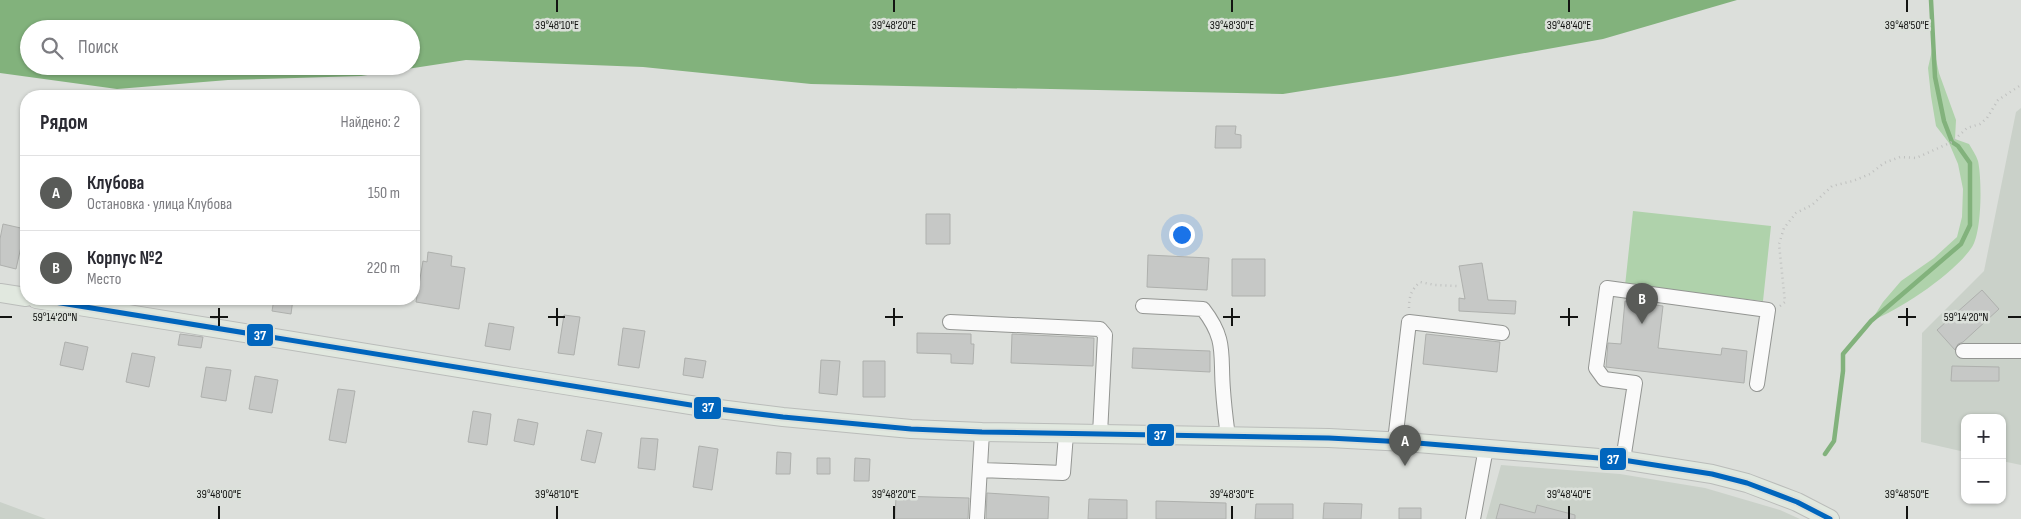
<!DOCTYPE html>
<html lang="ru">
<head>
<meta charset="utf-8">
<style>
  :root { --surface:#fff; --page:#f7f7f7; --text:#2b2b33; --muted:#7c7c81; --line:#e1e1e2; --accent:#595b58 }
  body { margin:0; font-family:"Sofia Sans Condensed",sans-serif; background:var(--page); color:var(--text) }
  .controls { position:absolute; right:15px; bottom:15px; display:grid; overflow:hidden; border-radius:10px; box-shadow:0 1px 4px #0004 }
  .controls button { width:45px; height:45px; display:grid; place-items:center; padding:0; border:0; border-bottom:1px solid var(--line); background:var(--surface); color:var(--text); font:25px sans-serif }
  .you { position:absolute; left:1181px; top:234px; width:18px; height:18px; margin:-12px; border:4px solid #fff; border-radius:50%; background:#1a73e8; box-shadow:0 0 0 8px #1a73e833 }
  .badge { display:grid; place-items:center; width:32px; height:32px; border-radius:50%; background:var(--accent); color:#fff; font-size:16px; font-weight:700 }
  .pin { position:absolute; translate:-50% -41px; filter:drop-shadow(0 1px 2px #0008) }
  .pin::after { content:''; position:absolute; top:26px; width:18px; height:15px; background:inherit; clip-path:polygon(0 0,100% 0,50% 100%) }
  .list { margin:0; padding:0; list-style:none }
  h2 { display:flex; justify-content:space-between; align-items:center; height:65px; margin:0; padding:0 20px; font-size:21px }
  h2 small { font-size:16px; font-weight:400; color:var(--muted) }
  .list li { display:grid; grid-template-columns:32px 1fr auto; gap:15px; align-items:center; box-sizing:border-box; height:75px; padding:0 20px; border-top:1px solid var(--line) }
  .list b { display:block; font-size:19px; white-space:nowrap }
  .list p { margin:0; font-size:16px; white-space:nowrap; color:var(--muted) }
  .list em { font-size:16px; font-style:normal; color:var(--muted) }
  .icon { flex:none; width:28px; height:28px; fill:none; stroke:currentColor; stroke-width:2; stroke-linecap:round; stroke-linejoin:round }
  .map { position:relative; flex:none; width:2021px; height:519px; overflow:hidden }
  .search { position:absolute; background:var(--surface); box-shadow:0 1px 4px #0004; left:20px; top:20px; width:400px; height:55px; display:flex; align-items:center; gap:12px; box-sizing:border-box; padding:0 18px; border-radius:28px; color:var(--muted); font-size:19px }
  .panel { position:absolute; background:var(--surface); box-shadow:0 1px 4px #0004; left:20px; top:90px; width:400px; height:215px; border-radius:20px }
  .map>svg:first-child { display:block }
</style>
</head>
<body>
<div class="map">
<svg width="2021" height="519" viewBox="0 0 2021 519">
  <rect width="100%" height="100%" fill="#dcdfdb"/>
  <path fill="#cad1c9" d="M2021,108V465L2002,461V418H1965V452L1921,442L1922,333L1984,271L2016,112Z
    M1501,465L1620,474L1705,488L1780,510L1800,519H1486Z
    M0,502L46,519H0Z"/>
  <path fill="#afd2ab" d="M1933,46L1939,73L1956,120L1955,139L1969,144C1972,149 1976,155 1978,161C1982,179 1982,232 1972,247C1954,274 1901,309 1871,321L1883,302L1901,281L1934,258L1957,237L1962,217L1963,189L1958,164L1949,143L1936,126L1931,96L1928,68Z
    M1633,211L1771,226L1763,301L1625,286Z"/>
  <path fill="#82b27c" fill-rule="evenodd" d="M0,0H1737L1603,39L1397,76L1283,94L811,84L643,67L466,60L361,76L228,80L117,89L0,73ZM29,29H411V66H29Z"/>
  <g fill="none" stroke-linecap="round" stroke-linejoin="round">
    <path stroke="#82b27c" stroke-width="4.5" d="M1825,454L1834,441L1843,371V354L1871,321L1961,244L1970,225V163L1958,146L1952,142L1944,121L1935,77L1931,0"/>
  </g>
  <path fill="#c6c8c6" stroke="#aeb0ad" d="M1216,126H1236L1235,134L1241,135V148H1215Z
    M926,214H950V244H926Z
    M3,224L25,229L16,269L0,265V239Z
    M428,252L452,256L451,266L465,268L459,309L416,302L423,261L427,262Z
    M1148,255L1209,258L1207,290L1147,287Z
    M1232,259H1265V296H1232Z
    M1482,263L1488,300L1516,301L1515,314L1459,311V298L1465,299L1459,266Z
    M1982,290L1999,309L1963,342L1958,344L1955,350L1937,330Z
    M274,299H293L291,314L272,311Z
    M1625,301L1663,306L1658,348L1721,355L1722,348L1747,351L1744,383L1606,367L1608,343L1621,344Z
    M564,315L580,317L574,355L558,353Z
    M489,323L514,327L510,350L485,346Z
    M623,328L645,331L639,368L618,365Z
    M917,333L971,334V344H974L973,364L951,363V354L917,353Z
    M180,334L203,337L201,348L178,345Z
    M1012,334L1094,338L1093,366L1011,363Z
    M1426,334L1500,342L1497,372L1423,364Z
    M65,342L88,347L83,370L60,365Z
    M1133,348L1210,351V372L1132,368Z
    M132,353L155,357L149,387L126,382Z
    M685,358L706,361L703,378L683,375Z
    M821,360L840,361L837,395L819,393Z
    M863,361H885V397H863Z
    M1952,366L1999,367V381H1951Z
    M206,367L231,370L226,401L201,397Z
    M255,376L278,380L272,413L249,409Z
    M338,389L355,391L346,443L329,440Z
    M473,411L491,414L487,445L468,442Z
    M518,419L538,423L534,445L514,441Z
    M587,430L602,433L595,463L581,460Z
    M641,438L658,439L655,470L638,468Z
    M699,446L718,449L712,490L693,487Z
    M777,452L791,453L790,474H776Z
    M817,458H830V474H817Z
    M855,458L870,459L869,481H854Z
    M987,493L1049,497L1048,519H986Z
    M896,496L969,498L968,519H895Z
    M1089,499L1127,500V519H1088Z
    M1156,501L1226,503V519H1156Z
    M1324,503L1362,504L1361,519H1323Z
    M1256,504H1293V519H1255Z
    M1500,504L1535,513L1537,505L1575,515V519H1496Z
    M1399,508H1421V519H1399Z"/>
  <g fill="none" stroke-linecap="round" stroke-linejoin="round">
    <g stroke="#939592" stroke-width="16">
      <path id="minor" d="M1143,306L1203,309C1227,340 1220,354 1223,390C1224,406 1226,421 1228,437
        M950,322L1100,329L1105,335L1100,434
        M1963,351H2021
        M1395,441L1409,322L1502,333
        M1623,460L1635,383L1604,379L1596,368L1607,288L1768,310L1757,384
        M980,470L1063,473L1066,434
        M977,519L982,432
        M1473,519L1486,448"/>
    </g>
    <g stroke="#babcba" stroke-width="20">
      <path id="major" d="M0,293L26,297
        M36,299L514,377L703,407L783,417L911,429L982,432L1329,438L1405,442L1623,460L1712,474L1747,483L1797,502L1830,519"/>
    </g>
    <path stroke="#bfc0bf" stroke-width="2.5" stroke-dasharray="1 4" stroke-linecap="butt" d="M1780,306L1785,302L1779,244L1784,228L1796,213L1812,205L1832,186L1853,181L1870,174L1884,163L1900,157L1916,158L1952,142L1967,128L1980,124L1987,118L1998,100L2021,85
      M1409,308C1409,297 1411,290 1420,282L1435,285L1458,286"/>
    <use href="#minor" stroke="#fafafa" stroke-width="14"/>
    <use href="#major" stroke="#e1e8df" stroke-width="18"/>
    <g stroke="#dbe0da" stroke-width="9">
      <path id="bus-1" d="M36,299L703,407L783,417L911,429L982,432L1329,438L1405,442L1623,460L1712,474L1747,483L1797,502L1830,519"/>
    </g>
    <use href="#bus-1" stroke="#0065bd" stroke-width="5"/>
  </g>
  <path fill="none" stroke="#131412" stroke-width="2" d="M557,0V12M894,0V12M1232,0V12M1569,0V12M1907,0V12M219,308V326M557,308V326M894,308V326M1232,308V326M1569,308V326M1907,308V326M0,317H12M210,317H228M548,317H565M885,317H903M1223,317H1240M1560,317H1578M1898,317H1916M2008,317H2021M219,506V519M557,506V519M894,506V519M1232,506V519M1569,506V519M1907,506V519"/>
  <g font-size="12" text-anchor="middle" fill="#131412" stroke="#dbe0da" stroke-width="5" stroke-linejoin="round" paint-order="stroke">
    <text x="557" y="29">39°48'10"E</text>
    <text x="894" y="29">39°48'20"E</text>
    <text x="1232" y="29">39°48'30"E</text>
    <text x="1569" y="29">39°48'40"E</text>
    <text x="1907" y="29">39°48'50"E</text>
    <text x="55" y="321">59°14'20"N</text>
    <text x="1966" y="321">59°14'20"N</text>
    <text x="219" y="498">39°48'00"E</text>
    <text x="557" y="498">39°48'10"E</text>
    <text x="894" y="498">39°48'20"E</text>
    <text x="1232" y="498">39°48'30"E</text>
    <text x="1569" y="498">39°48'40"E</text>
    <text x="1907" y="498">39°48'50"E</text>
  </g>
  <g stroke="#dbe0da" stroke-width="2">
    <rect x="246" y="323" width="28" height="24" rx="5" fill="#0065bd"/>
    <rect x="693" y="396" width="29" height="24" rx="5" fill="#0065bd"/>
    <rect x="1146" y="423" width="29" height="24" rx="5" fill="#0065bd"/>
    <rect x="1599" y="447" width="28" height="24" rx="5" fill="#0065bd"/>
  </g>
  <g font-size="14" text-anchor="middle" font-weight="bold" fill="#fff">
    <text x="260" y="340">37</text>
    <text x="708" y="412">37</text>
    <text x="1160" y="440">37</text>
    <text x="1613" y="464">37</text>
  </g>
</svg>
<div class="controls">
<button>+</button>
<button>−</button>
</div>
<div class="you"></div>
<div class="pin badge" style="left:1405px;top:466px">A</div>
<div class="pin badge" style="left:1642px;top:324px">B</div>
<div class="search"><svg class="icon" aria-label="search" viewBox="0 0 24 24"><circle cx="10" cy="10" r="6"/><path d="M15 15l6 6"/></svg>Поиск</div>
<section class="panel">
<h2>Рядом<small>Найдено: 2</small></h2>
<ul class="list">
<li><span class="badge">A</span><div><b>Клубова</b><p>Остановка · улица Клубова</p></div><em>150 m</em></li>
<li><span class="badge">B</span><div><b>Корпус №2</b><p>Место</p></div><em>220 m</em></li>
</ul>
</section>
</div>
</body>
</html>
